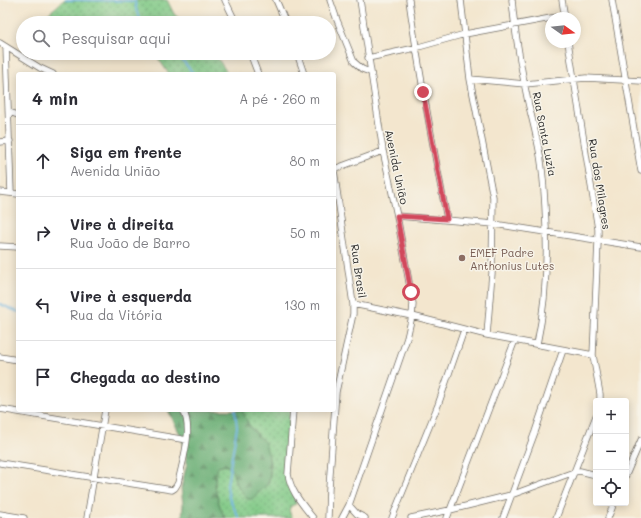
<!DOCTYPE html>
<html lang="pt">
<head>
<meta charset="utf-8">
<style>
  :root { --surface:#fff; --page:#f2f2f3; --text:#2b2b33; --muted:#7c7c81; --line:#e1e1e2 }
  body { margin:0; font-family:Mali,sans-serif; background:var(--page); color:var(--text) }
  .controls { position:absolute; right:12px; bottom:12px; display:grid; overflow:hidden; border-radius:4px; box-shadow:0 2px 10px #0003 }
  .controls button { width:36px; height:36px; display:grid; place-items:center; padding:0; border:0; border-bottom:1px solid var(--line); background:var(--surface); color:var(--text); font:20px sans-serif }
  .compass { position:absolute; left:545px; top:12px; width:36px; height:36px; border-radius:50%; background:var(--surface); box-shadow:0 2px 10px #0003; rotate:105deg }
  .stop { position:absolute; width:12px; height:12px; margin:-9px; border:3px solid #d1495b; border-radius:50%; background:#fff }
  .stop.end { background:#d1495b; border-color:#fff; box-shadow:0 1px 4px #0008 }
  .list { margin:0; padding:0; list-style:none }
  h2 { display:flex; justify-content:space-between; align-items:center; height:52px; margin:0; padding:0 16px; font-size:17px }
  h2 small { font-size:13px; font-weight:400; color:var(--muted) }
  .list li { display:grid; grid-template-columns:26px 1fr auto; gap:12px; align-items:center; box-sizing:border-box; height:72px; padding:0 16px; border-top:1px solid var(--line) }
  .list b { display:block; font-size:15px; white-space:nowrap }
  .list p { margin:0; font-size:13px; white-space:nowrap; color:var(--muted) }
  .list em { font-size:13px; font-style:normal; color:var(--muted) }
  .icon { flex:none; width:22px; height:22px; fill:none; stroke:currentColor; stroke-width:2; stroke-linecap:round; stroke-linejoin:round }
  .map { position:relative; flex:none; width:641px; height:518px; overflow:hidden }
  .search { position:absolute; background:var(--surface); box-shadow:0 2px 10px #0003; left:16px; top:16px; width:320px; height:44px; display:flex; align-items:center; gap:10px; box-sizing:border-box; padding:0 14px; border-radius:22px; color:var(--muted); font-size:15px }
  .panel { position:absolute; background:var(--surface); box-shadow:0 2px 10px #0003; left:16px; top:72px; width:320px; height:340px; border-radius:4px }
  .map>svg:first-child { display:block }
</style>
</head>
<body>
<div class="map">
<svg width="641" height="518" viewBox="0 0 641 518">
  <defs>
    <pattern id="grass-dots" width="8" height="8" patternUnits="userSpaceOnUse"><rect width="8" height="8" fill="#80c986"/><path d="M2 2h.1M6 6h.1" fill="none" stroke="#69a36e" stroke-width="1.8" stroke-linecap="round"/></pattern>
    <pattern id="forest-firs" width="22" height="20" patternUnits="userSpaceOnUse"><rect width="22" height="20" fill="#68ad73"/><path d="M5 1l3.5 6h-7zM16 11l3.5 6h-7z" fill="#568d5f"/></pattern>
  </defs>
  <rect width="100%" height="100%" fill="#f7f3e8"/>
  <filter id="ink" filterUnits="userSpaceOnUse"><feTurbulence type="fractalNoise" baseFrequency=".025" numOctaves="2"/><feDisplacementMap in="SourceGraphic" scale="8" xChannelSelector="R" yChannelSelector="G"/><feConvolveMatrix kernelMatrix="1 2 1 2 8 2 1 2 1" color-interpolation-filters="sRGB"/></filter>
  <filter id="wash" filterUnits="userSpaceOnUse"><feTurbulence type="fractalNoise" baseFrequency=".012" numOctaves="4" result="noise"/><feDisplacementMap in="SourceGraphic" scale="16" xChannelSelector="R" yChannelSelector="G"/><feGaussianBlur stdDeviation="0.9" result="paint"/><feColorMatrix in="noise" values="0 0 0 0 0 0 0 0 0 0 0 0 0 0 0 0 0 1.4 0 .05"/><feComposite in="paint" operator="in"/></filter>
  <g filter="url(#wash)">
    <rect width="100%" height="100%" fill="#f3e6ce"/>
    <path fill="url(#grass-dots)" stroke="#567a58" d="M64,0H167L174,14L184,23H46L48,14Z
      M150,53H214L228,74H169L156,55Z
      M242,410H290L288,443L285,467L290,488L296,500V504L291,506L289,510L292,518H225C218,504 211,482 218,467L226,465L232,470L236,484L267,485C275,468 267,448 257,434C255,431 252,429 250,427C247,422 244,416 242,410Z"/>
    <path fill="url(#forest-firs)" stroke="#4a6c4f" d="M168,410H242L250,427L265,443L269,457L270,472L269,481L267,485L252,499H247L236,484L232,470L226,465L218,467C211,482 218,504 225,518H182L183,504L181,488L187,463L182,438Z"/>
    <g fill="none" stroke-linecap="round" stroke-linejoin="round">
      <path stroke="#68b2e0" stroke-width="2" d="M66,0L135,1
        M135,1C136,10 137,17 144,23
        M176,53L194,74
        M0,304L18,312
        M235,410L237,427L227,485L229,498L239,518"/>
    </g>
  </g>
  <g filter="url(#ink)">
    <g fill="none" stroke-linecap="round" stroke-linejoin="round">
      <g stroke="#716c64" stroke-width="7">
        <path id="street" d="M225,0L236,23
          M276,0L286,23
          M330,0L337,20L354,62L362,69L370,72
          M409,0C419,74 433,146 447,219
          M461,0L470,79L493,197L492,273L487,335
          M512,0C515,34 521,68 528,102C532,119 537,137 540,155C543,172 544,189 545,206C548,253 547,298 537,344
          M562,0L565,18
          M612,0L641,171
          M552,18L564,16
          M568,42L598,229V242L593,355L600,394V401
          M0,43L40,68L53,74
          M6,47L11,193
          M250,53L258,74
          M297,53L304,74
          M368,58L415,48L465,34L551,18
          M470,79L525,84L586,78L641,81
          M9,112L18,115
          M0,142L10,141
          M334,169L383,151
          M0,192L18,194
          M397,216L494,224L641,247
          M0,246L18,247
          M353,304L412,316L487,335L593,355
          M0,357L18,360
          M0,409L187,440
          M293,410L288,474C291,492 302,504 313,518
          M0,463L172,490L175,488L178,483C182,462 194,430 183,410
          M626,475L641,440
          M349,505L357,514L365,518
          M0,514L24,518
          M87,518L105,410
          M328,518L329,488L336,392L353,314V304L334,170
          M342,518L349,505L407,338L412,316L413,304L397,216L383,151L360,0
          M392,518L438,405L464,330
          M411,518L450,510L511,495L574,472L580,471L596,475
          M447,518L515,340
          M503,518L535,432L563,350
          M556,518L596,416
          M608,518L614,503"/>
      </g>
      <use href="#street" stroke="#fff" stroke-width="5.5"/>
    </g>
  </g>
  <g fill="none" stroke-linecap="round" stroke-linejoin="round" filter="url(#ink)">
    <path stroke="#d1495b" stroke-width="5" d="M411,292L397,216L447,219L423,92"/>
  </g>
  <circle fill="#8d6e63" stroke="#f7f3e8" stroke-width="1.5" cx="462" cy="258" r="4"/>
  <g text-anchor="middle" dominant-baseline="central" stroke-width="3" stroke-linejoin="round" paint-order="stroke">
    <g font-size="11" fill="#2b2b2b" stroke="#f7f3e8">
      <text transform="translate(545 134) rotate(79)">Rua Santa Luzia</text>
      <text transform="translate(397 167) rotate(78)">Avenida União</text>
      <text transform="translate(600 184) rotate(81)">Rua dos Milagres</text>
      <text transform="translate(359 271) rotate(82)">Rua Brasil</text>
    </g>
    <g font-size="11" fill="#785e54" stroke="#f7f3e8" text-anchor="start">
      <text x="470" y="252">EMEF Padre<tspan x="470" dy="13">Anthonius Lutes</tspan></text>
    </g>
  </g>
</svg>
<div class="controls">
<button>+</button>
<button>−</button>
<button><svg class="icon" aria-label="locate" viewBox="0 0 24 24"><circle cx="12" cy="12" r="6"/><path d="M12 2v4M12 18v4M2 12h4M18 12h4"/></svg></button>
</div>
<svg class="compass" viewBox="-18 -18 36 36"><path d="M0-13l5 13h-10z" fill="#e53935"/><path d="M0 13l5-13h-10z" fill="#7c7c81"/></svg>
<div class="stop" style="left:411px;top:292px"></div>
<div class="stop end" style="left:423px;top:92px"></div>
<div class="search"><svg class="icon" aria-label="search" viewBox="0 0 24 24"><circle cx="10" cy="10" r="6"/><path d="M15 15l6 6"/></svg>Pesquisar aqui</div>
<section class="panel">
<h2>4 min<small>A pé · 260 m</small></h2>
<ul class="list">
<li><svg class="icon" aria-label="ahead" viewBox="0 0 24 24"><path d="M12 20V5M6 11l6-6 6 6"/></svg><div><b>Siga em frente</b><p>Avenida União</p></div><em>80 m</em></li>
<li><svg class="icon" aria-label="right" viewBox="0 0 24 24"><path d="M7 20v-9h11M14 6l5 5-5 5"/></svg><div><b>Vire à direita</b><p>Rua João de Barro</p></div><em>50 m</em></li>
<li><svg class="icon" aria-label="left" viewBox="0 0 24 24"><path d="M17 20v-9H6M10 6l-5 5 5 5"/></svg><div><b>Vire à esquerda</b><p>Rua da Vitória</p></div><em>130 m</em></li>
<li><svg class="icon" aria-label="arrive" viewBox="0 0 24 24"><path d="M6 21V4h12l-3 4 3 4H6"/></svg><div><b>Chegada ao destino</b></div></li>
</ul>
</section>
</div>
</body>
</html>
